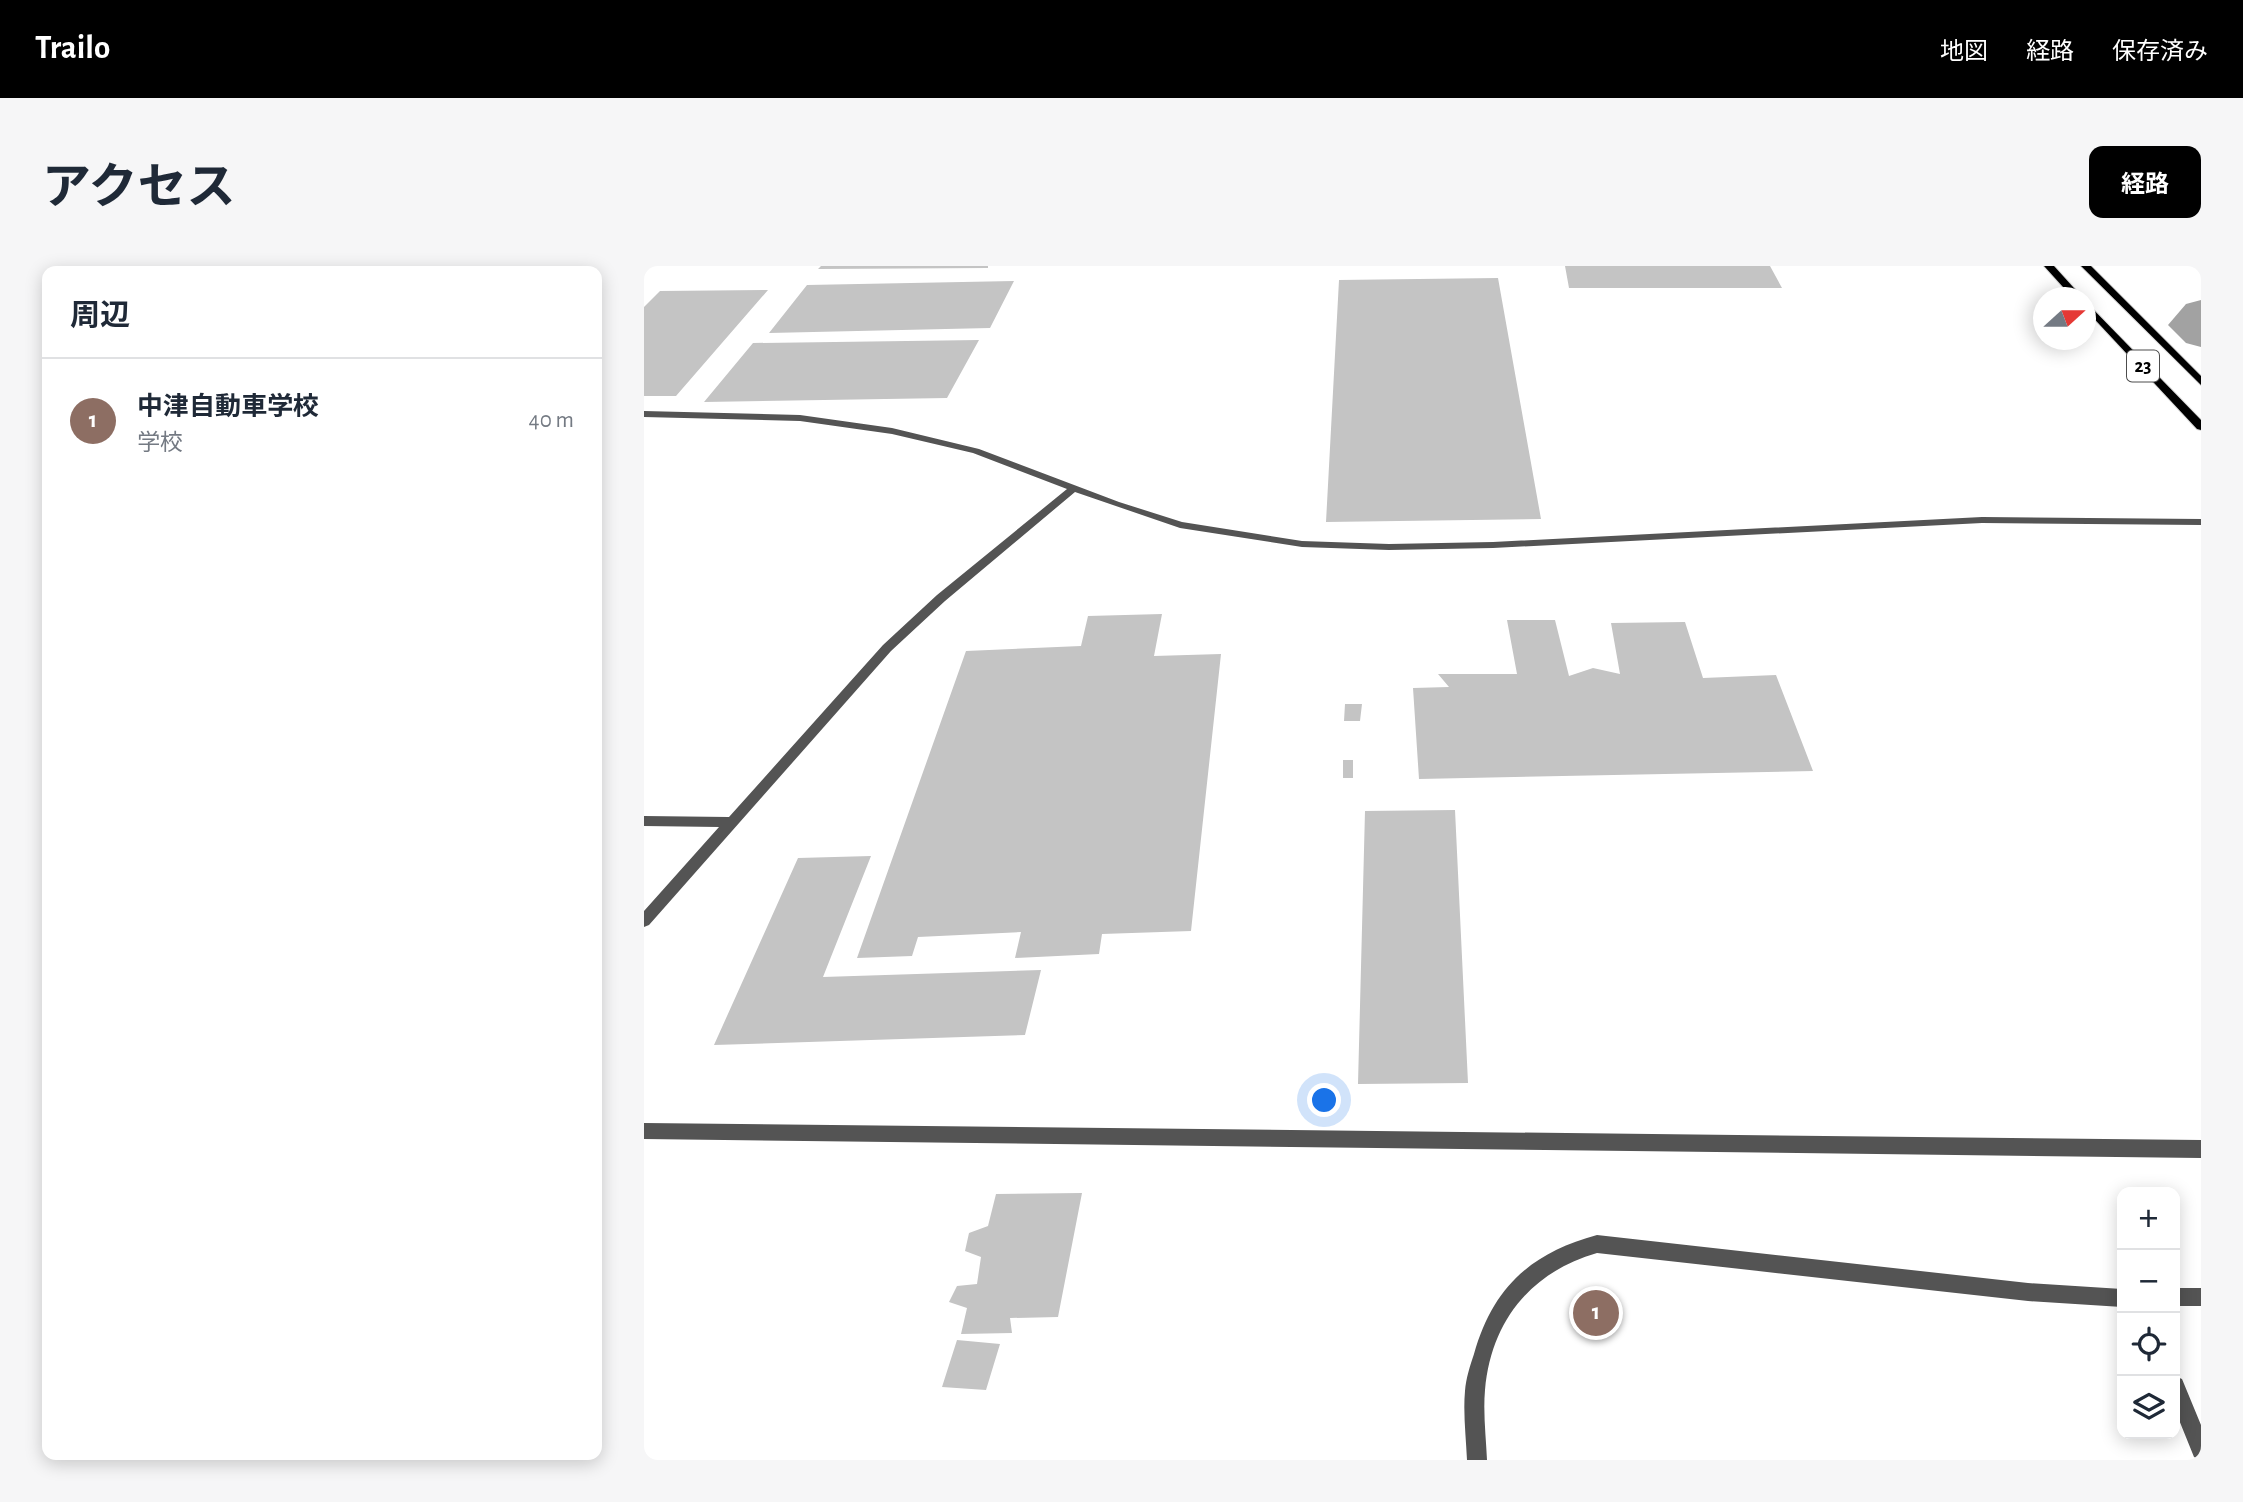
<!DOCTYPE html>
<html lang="ja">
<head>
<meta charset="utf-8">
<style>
  :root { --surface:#fff; --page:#f6f6f7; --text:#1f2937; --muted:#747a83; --line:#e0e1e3; --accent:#000 }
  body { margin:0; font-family:"Alegreya Sans","Noto Sans JP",sans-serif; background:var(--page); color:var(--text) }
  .controls { position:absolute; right:21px; bottom:21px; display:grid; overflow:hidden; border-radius:14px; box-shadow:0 4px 18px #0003 }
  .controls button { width:63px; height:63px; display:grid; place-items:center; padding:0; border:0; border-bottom:2px solid var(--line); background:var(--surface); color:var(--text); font:35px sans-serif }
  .compass { position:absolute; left:1389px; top:21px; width:63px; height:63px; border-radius:50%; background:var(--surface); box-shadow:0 4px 18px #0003; rotate:69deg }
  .you { position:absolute; left:681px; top:835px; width:24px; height:24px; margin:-18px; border:5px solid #fff; border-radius:50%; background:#1a73e8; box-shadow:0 0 0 10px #1a73e833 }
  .badge { display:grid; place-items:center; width:46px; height:46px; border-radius:50%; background:var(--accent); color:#fff; font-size:23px; font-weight:700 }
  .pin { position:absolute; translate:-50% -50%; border:4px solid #fff; box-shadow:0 2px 7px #0006 }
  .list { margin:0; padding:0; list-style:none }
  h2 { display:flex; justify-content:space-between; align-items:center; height:91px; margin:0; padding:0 28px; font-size:30px }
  h2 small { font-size:23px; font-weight:400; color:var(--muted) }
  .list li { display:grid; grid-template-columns:46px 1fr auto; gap:21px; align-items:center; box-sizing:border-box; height:126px; padding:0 28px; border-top:2px solid var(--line) }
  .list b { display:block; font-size:26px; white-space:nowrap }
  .list p { margin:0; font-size:23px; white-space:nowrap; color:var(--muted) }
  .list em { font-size:23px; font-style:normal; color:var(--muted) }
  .icon { flex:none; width:38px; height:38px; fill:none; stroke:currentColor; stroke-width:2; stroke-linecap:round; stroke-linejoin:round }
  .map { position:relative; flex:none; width:1557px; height:1194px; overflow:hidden; border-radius:14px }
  header { display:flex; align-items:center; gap:42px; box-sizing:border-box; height:98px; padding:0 35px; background:var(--accent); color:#fff }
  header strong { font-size:33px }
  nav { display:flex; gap:38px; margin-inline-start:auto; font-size:24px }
  .intro { display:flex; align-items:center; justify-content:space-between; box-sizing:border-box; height:168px; padding:0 42px }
  h1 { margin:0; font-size:49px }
  .button { padding:18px 32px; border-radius:14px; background:var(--accent); color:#fff; font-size:24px; font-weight:700 }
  main { display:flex; gap:42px; padding:0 42px }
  aside { flex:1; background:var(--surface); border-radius:14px; box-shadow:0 4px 18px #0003 }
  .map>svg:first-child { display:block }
</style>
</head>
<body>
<header>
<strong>Trailo</strong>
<nav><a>地図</a><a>経路</a><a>保存済み</a></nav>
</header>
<div class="intro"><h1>アクセス</h1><a class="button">経路</a></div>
<main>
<aside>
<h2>周辺<small></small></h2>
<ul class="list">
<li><span class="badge" style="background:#8d6e63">1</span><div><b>中津自動車学校</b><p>学校</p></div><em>40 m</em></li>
</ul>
</aside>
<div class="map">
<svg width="1557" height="1194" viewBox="0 0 1557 1194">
  <rect width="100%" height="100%" fill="#fff"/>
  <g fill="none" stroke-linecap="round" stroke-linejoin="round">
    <path fill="#a2a2a2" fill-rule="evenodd" d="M1557,34V81L1542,77L1524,59L1542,38Z"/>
  </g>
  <path fill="#c4c4c4" d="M177,0H344V2L174,3Z
    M921,0H1126L1138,22H925Z
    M854,12L897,253L682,256L695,14Z
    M370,15L346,62L125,67L163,19Z
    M124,24L32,130H0V41L16,25Z
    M335,74L303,132L60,136L109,77Z
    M518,348L510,390L577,388L547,665L458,668L455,688L371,692L377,666L274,671L268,690L213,692L322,385L437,380L444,350Z
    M863,354H911L925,410L949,402L976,408L967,357L1041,356L1059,412L1132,409L1169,505L775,513L769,422L805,421L794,408H873Z
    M701,438H718L716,455H700Z
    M699,494H709V512H699Z
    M811,544L824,817L714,818L721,545Z
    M227,590L179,711L397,704L381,769L70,779L154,592Z
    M438,927L414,1051L366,1052L368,1067L317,1068L323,1042L305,1036L313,1020L333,1018L337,991L321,985L325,967L344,960L352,928Z
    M313,1074L356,1078L342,1124L298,1121Z"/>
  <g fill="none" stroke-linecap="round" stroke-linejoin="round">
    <g stroke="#dbdbdb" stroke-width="2">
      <path id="primary" d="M1400,0H1410L1439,32H1429Z
        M1437,0H1447L1557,110V119Z
        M1442,36L1557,154V164L1553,163L1442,44Z"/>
    </g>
    <path fill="#545454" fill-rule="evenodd" d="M953,969L1384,1017L1478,1023V1041L1384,1035L953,987C887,1006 847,1055 841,1124C839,1147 842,1171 843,1194H823C822,1171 819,1147 821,1125C822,1112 826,1100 830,1088C849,1021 887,987 953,969Z
      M1531,1022H1557V1040H1531Z
      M1531,1110L1538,1113L1557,1159V1194L1550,1191L1531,1144Z"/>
    <path fill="#545454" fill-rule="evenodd" d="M0,145L156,149L248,162L335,183L475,236L538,256L658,275L745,278L849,276L1338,251L1557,253V259L1338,257L849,282L745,284L658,281L536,262L431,226L301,335L247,385L5,659L0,661V645L75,561L0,560V550L85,551L239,379L293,329L423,223L329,187L248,168L156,155L0,151Z
      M0,857L1557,874V892L0,873Z"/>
    <use href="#primary" fill="#000" fill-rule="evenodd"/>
  </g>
  <g text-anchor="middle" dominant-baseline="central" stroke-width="7" stroke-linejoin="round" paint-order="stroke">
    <rect fill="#fff" stroke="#4c4c4c" stroke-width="2" x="1483" y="84.5" width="32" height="31" rx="5"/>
    <g font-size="19" font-weight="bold" fill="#000">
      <text x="1499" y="100">23</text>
    </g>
  </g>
</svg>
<div class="controls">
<button>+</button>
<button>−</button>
<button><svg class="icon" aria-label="locate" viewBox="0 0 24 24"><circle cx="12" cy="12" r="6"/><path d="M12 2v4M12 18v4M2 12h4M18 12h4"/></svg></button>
<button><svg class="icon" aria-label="layers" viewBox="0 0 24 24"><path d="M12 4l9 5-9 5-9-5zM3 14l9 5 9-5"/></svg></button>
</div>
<svg class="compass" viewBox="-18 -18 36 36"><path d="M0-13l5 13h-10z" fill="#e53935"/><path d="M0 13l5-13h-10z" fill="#747a83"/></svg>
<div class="you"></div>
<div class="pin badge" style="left:952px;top:1047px;background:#8d6e63">1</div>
</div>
</main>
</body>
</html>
